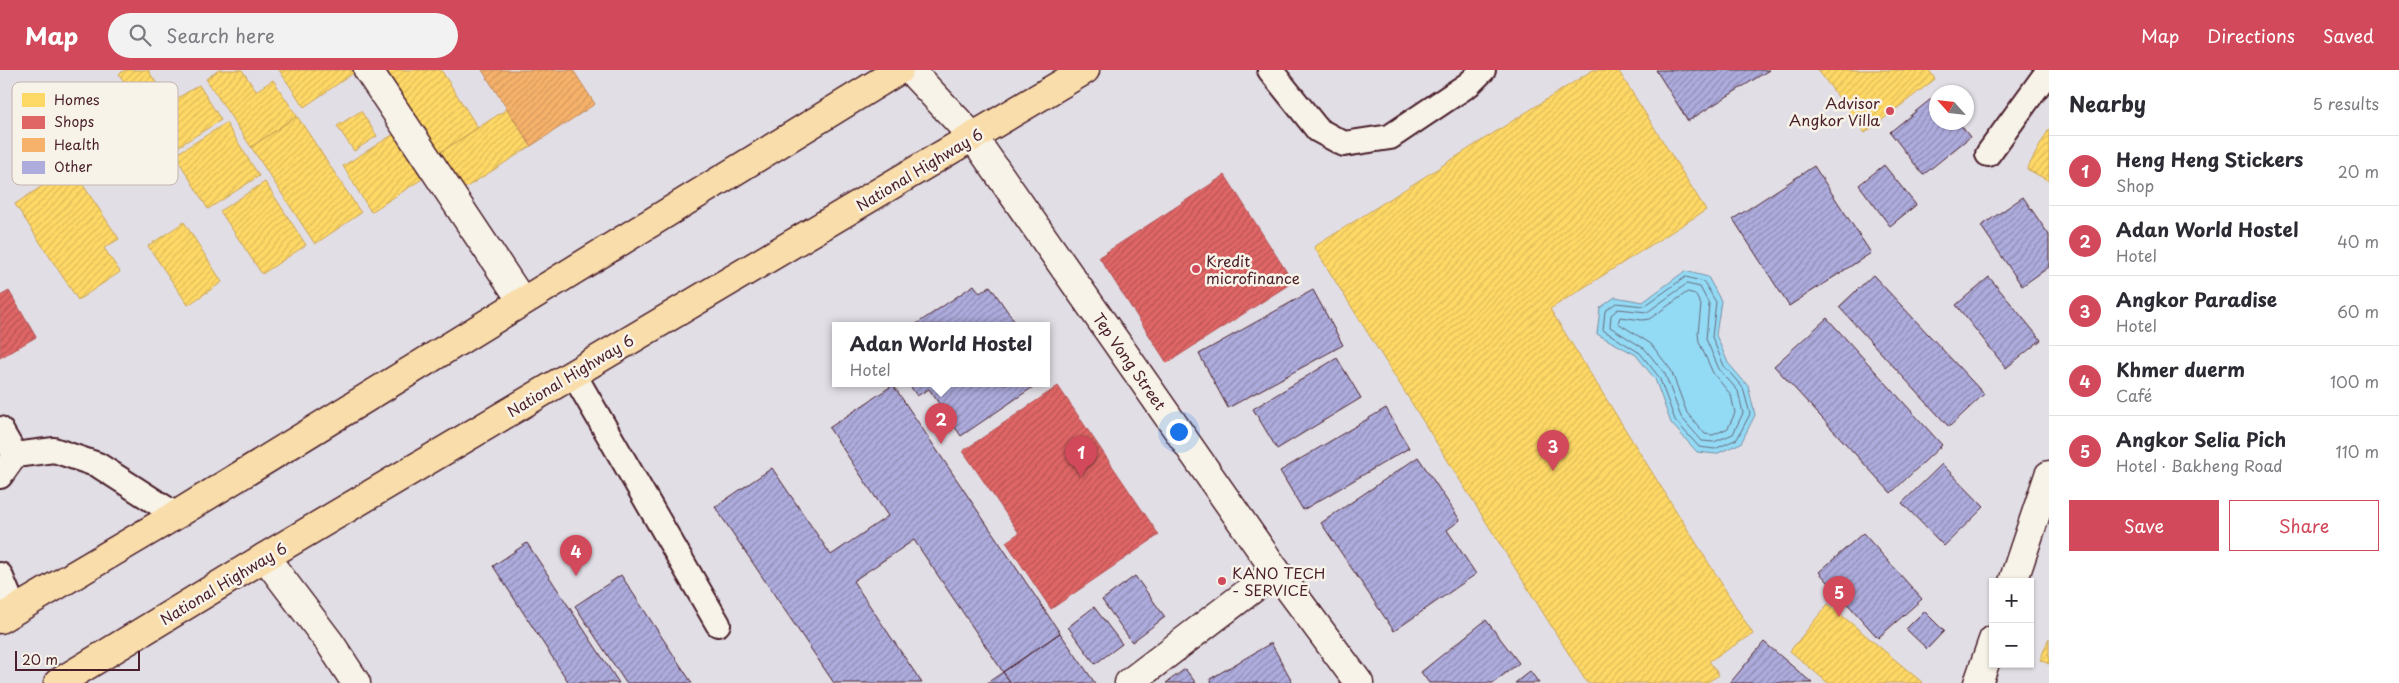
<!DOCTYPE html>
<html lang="en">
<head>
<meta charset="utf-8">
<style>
  :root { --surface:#fff; --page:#f2f2f3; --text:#2b2b33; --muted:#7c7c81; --line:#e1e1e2; --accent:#d1495b }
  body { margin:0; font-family:"Playpen Sans",sans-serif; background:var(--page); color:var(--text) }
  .controls { position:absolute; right:15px; bottom:15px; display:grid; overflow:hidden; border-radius:0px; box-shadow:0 1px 4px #0004 }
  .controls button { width:45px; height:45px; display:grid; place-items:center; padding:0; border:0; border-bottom:1px solid var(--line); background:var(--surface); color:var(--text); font:25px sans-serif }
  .compass { position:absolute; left:1929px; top:15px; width:45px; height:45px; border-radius:50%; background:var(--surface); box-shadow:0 1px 4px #0004; rotate:297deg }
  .scale { position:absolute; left:15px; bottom:12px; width:125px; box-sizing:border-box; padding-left:5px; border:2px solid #4a1f2b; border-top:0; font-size:14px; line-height:18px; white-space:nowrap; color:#4a1f2b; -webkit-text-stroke:4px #f7f3e8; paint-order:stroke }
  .you { position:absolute; left:1178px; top:361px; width:18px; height:18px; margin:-12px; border:4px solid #fff; border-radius:50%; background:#1a73e8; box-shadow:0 0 0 8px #1a73e833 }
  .badge { display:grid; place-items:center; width:32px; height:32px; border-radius:50%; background:var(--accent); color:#fff; font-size:16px; font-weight:700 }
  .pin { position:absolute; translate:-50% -41px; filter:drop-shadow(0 1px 2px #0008) }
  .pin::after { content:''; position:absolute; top:26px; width:18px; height:15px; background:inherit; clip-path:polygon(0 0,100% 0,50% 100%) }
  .popup { position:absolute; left:832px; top:252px; width:218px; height:65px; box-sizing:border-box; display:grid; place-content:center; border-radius:0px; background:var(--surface); filter:drop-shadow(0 1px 4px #0005); font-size:16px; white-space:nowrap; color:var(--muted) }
  .popup b { font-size:19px; color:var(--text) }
  .popup::after { content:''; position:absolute; left:50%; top:100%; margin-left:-10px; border:10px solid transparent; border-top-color:var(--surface) }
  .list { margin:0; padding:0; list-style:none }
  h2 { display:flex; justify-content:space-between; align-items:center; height:65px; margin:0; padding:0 20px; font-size:21px }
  h2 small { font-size:16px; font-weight:400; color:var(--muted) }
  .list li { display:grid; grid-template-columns:32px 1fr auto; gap:15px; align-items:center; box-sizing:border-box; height:70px; padding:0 20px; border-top:1px solid var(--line) }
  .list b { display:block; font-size:19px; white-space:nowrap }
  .list p { margin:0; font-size:16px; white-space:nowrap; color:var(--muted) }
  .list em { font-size:16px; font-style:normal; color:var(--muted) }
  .actions { display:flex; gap:10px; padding:15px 20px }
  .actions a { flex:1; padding:11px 0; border:1px solid var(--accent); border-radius:0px; text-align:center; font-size:18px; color:var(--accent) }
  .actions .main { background:var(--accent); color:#fff }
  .icon { flex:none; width:28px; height:28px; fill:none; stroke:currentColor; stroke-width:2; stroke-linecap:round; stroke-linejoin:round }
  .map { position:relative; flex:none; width:2049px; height:613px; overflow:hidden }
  header { display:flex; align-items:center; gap:30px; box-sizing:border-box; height:70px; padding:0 25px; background:var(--accent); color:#fff }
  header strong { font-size:24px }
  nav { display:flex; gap:28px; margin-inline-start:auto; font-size:18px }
  .search { width:350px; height:45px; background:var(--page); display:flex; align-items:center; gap:12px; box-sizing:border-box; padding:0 18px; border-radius:28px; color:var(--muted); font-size:19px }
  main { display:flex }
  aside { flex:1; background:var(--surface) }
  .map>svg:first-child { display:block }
</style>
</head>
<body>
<header>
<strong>Map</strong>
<div class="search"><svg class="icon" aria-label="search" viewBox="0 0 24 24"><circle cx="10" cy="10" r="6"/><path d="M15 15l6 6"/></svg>Search here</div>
<nav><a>Map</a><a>Directions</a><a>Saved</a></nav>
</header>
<main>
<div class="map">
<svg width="2049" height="613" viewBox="0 0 2049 613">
  <defs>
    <pattern id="homes-hatch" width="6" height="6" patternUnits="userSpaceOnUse" patternTransform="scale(1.25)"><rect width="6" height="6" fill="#ffd966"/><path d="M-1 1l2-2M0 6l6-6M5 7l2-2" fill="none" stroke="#dcba59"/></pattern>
    <pattern id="shops-hatch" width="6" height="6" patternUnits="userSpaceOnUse" patternTransform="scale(1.25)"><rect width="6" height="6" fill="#e06666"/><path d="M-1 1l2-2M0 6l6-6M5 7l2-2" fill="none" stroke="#b85354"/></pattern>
    <pattern id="health-hatch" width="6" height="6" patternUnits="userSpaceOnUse" patternTransform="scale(1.25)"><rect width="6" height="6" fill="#f6b26b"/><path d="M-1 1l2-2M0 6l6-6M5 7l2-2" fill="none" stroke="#d4995d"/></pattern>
    <pattern id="building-hatch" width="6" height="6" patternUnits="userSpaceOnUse" patternTransform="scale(1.25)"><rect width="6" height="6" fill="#adacdd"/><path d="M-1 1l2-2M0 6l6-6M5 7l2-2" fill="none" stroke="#8f8bb3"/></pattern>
  </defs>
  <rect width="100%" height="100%" fill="#e1dee5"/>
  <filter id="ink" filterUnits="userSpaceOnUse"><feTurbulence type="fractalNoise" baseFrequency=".02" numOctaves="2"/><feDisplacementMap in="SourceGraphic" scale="10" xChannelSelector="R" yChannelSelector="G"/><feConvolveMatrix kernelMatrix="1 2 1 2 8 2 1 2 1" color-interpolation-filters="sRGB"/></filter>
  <g filter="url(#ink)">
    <path fill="#93daf5" stroke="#768fa4" d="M1685,201L1708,207L1721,231L1716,265L1728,293L1748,316L1755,345L1741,373L1716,384L1697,382L1671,353L1655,309L1636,285L1597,264L1600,238L1615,227L1643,232Z"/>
    <path fill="url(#homes-hatch)" stroke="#c9a154" d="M125,0H148L167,30L145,45L119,4Z
      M219,0H242L256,21L273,10L297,46L251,77L206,9Z
      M279,0H354L355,2L304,37Z
      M387,0H441L478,58L439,83Z
      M1593,0H1618L1706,140L1550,239L1753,564L1709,591L1719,605L1706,613H1587L1314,177Z
      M1818,0H1929L1935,9L1865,63Z
      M199,15L221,50L171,81L150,45Z
      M507,39L531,76L462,120L439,83Z
      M361,41L377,66L354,81L337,56Z
      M297,46L361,143L315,174L251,77Z
      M226,53L259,106L208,139L175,85Z
      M2049,59V111L2027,99Z
      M394,64L422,109L371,142L343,96Z
      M71,97L119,169L104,178L120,202L78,230L15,134Z
      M265,112L306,175L262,204L220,141Z
      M184,152L222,212L188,235L148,176Z
      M1828,534L1923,613H1828L1790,581Z
      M2049,568V594L2040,590Z"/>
    <path fill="url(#shops-hatch)" stroke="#b35154" d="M1225,105L1293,212L1167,293L1099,187Z
      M9,221L36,267L0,288V226Z
      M1058,316L1159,465L1051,539L1006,472L1019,463L963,381Z"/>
    <path fill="url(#health-hatch)" stroke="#c28658" d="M482,0H573L595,34L531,76Z"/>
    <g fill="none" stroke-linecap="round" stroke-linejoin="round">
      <path stroke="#676a7c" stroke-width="1" d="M1686,207L1704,212L1716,232L1712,267L1724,296L1743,318L1750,344L1737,369L1715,379L1699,377L1675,350L1659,307L1640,283L1603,260L1605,241L1616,233L1644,236Z
        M1687,214L1700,217L1709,234L1706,269L1719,299L1738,321L1743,343L1733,364L1714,372L1702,371L1681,347L1665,304L1645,279L1610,257L1611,245L1618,239L1647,242Z
        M1688,222L1695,224L1701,235L1698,263L1699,272L1713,303L1731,325L1735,343L1728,358L1713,365L1705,364L1687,343L1671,300L1651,274L1618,253L1620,247L1642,250L1649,249Z"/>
    </g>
    <path fill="url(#building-hatch)" stroke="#4a1f2b" d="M1656,0H1769L1688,51Z
      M1936,25V52H1958L1970,67L1923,105L1890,62Z
      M1884,95L1916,135L1890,156L1859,115Z
      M1814,96L1871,183L1789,236L1733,149Z
      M2023,127L2049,165V197L2022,216L1981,156Z
      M1873,205L1984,324L1949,357L1839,237Z
      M1989,207L2041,270L2006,298L1956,235Z
      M974,215L980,223L990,216L1017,255H915Z
      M1313,220L1343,275L1228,338L1199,284Z
      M1827,248L1942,375L1891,423L1774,296Z
      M1337,288L1361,328L1277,379L1253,339Z
      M908,313H1039L961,366L929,319L917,326Z
      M893,315L1060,563L1003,602L914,470L853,511L922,613H834L715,437L772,398L831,485L888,446L829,358Z
      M1386,338L1409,378L1303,440L1280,401Z
      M1418,387L1460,450L1447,460L1476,504L1394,561L1321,453Z
      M1942,394L1984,437L1944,476L1902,433Z
      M1863,463L1922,529L1878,568L1819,502Z
      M527,473L619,613H569L493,496Z
      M621,505L692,613H626L575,536Z
      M1135,506L1165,547L1132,572L1102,530Z
      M1094,537L1122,574L1095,594L1068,557Z
      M1924,541L1944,561L1927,579L1906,559Z
      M1486,550L1519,593L1493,613H1429L1421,602Z
      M1060,563L1095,613H1011L1003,602Z
      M1764,572L1812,613H1730Z
      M1271,573L1292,611L1289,613H1212L1210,609Z
      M1185,599L1196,613H1166Z
      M1530,601L1539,613H1515Z
      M1003,602L1011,613H987Z"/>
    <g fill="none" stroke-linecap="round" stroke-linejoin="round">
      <g stroke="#4a1f2b" stroke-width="28">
        <path id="lane" d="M1270,0L1318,60L1344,74L1390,67L1469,14L1483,0
          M1988,84L2049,0
          M573,303L718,554
          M0,359L15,385L54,380L98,395L176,445
          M0,406L15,385
          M0,505L15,541"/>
      </g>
      <g stroke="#4a1f2b" stroke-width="31">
        <path id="street" d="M368,0L522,231
          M265,487L330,573L356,613
          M2013,512L2049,405
          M1129,613L1276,501
          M1978,613L1993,570"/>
      </g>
      <g stroke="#4a1f2b" stroke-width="31">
        <path id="secondary" d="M910,0L973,67L1276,501L1359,613"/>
      </g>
      <g stroke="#4a1f2b" stroke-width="31">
        <path id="primary" d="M0,549L176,445L899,0
          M58,613L265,487L1085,0"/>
      </g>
      <use href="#lane" stroke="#f7f3e8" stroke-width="24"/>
      <use href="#street" stroke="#f7f3e8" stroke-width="28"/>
      <use href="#secondary" stroke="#f7f3e8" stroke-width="28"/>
      <use href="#primary" stroke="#f9deab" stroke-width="28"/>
    </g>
  </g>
  <g fill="#d1495b" stroke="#f7f3e8" stroke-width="2">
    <circle cx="1890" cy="41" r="5"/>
    <circle cx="1196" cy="199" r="5"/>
    <circle cx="1222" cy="511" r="5"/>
  </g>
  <g text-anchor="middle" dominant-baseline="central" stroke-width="5" stroke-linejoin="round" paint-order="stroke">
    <g font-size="15" fill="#4a1f2b" stroke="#f7f3e8" text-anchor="start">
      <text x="1880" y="32" text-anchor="end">Advisor<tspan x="1880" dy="17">Angkor Villa</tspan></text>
      <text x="1206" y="190">Kredit<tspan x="1206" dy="17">microfinance</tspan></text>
      <text x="1232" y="502">KANO TECH<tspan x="1232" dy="17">- SERVICE</tspan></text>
    </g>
    <g font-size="15" fill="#4a1f2b" stroke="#f7f3e8">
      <text transform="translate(919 99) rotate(-31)">National Highway 6</text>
      <text transform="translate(1130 291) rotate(55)">Tep Vong Street</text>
      <text transform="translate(570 305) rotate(-31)">National Highway 6</text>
      <text transform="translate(223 513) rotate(-31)">National Highway 6</text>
    </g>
  </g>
  <rect x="12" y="12" width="166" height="103" rx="8" fill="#f7f3e8" stroke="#c3b3af" stroke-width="1"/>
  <rect x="22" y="23" width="23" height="14" fill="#ffd966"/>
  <rect x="22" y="46" width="23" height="13" fill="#e06666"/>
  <rect x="22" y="68" width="23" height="14" fill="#f6b26b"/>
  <rect x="22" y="91" width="23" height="13" fill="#adacdd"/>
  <g font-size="14" fill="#4a1f2b">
    <text x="54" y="35">Homes</text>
    <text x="54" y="57">Shops</text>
    <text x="54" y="80">Health</text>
    <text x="54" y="102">Other</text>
  </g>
</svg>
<div class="controls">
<button>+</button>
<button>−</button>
</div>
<svg class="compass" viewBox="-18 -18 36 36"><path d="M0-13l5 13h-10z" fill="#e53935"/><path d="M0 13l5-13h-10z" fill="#7c7c81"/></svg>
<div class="scale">20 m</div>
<div class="you"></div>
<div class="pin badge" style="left:1081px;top:407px">1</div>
<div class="pin badge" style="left:941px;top:374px">2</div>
<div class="popup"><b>Adan World Hostel</b>Hotel</div>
<div class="pin badge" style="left:1553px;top:401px">3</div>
<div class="pin badge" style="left:576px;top:506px">4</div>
<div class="pin badge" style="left:1839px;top:547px">5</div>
</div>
<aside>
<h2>Nearby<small>5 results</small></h2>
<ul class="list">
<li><span class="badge">1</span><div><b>Heng Heng Stickers</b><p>Shop</p></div><em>20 m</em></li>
<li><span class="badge">2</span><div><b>Adan World Hostel</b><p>Hotel</p></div><em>40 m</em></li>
<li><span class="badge">3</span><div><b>Angkor Paradise</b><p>Hotel</p></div><em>60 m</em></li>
<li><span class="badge">4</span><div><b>Khmer duerm</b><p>Café</p></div><em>100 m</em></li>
<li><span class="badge">5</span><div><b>Angkor Selia Pich</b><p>Hotel · Bakheng Road</p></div><em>110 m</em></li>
</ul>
<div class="actions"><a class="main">Save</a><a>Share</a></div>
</aside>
</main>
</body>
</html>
